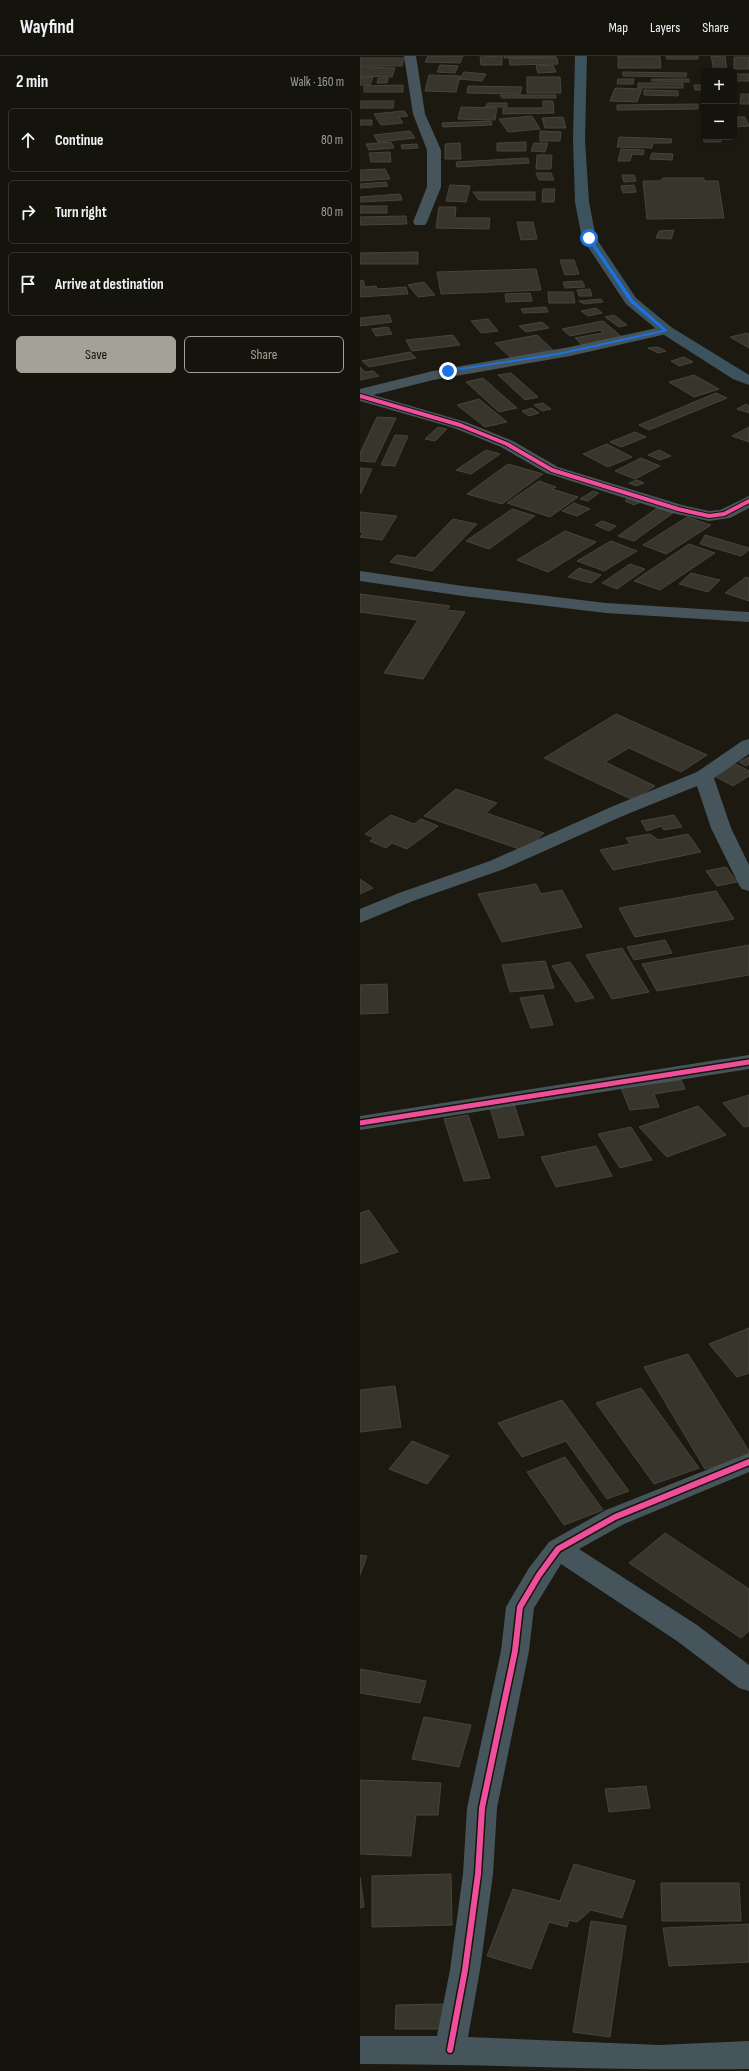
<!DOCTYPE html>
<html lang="en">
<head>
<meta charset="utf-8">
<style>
  :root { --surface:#15140c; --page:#1e1d15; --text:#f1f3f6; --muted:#9d9e9d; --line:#34332d; --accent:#a4a297 }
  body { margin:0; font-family:"Sofia Sans Condensed",sans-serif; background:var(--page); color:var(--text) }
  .controls { position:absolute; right:12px; top:12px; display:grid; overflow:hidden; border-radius:6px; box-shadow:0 2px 6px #0003 }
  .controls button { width:36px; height:36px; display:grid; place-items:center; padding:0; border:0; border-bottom:1px solid var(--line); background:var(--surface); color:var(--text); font:20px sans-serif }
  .stop { position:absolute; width:12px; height:12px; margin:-9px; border:3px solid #1a73e8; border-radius:50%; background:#fff }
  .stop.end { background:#1a73e8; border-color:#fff; box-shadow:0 1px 4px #0008 }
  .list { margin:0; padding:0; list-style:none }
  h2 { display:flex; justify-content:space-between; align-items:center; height:52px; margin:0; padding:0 16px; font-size:17px }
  h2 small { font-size:13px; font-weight:400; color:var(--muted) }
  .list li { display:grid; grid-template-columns:26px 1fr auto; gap:12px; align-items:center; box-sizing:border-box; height:64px; margin:0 8px 8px; padding:0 8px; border:1px solid var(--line); border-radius:6px }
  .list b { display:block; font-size:15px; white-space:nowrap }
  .list em { font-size:13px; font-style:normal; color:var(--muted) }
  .actions { display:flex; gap:8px; padding:12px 16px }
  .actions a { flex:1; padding:9px 0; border:1px solid var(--accent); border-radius:6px; text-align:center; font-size:14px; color:var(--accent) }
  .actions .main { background:var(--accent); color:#111 }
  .icon { flex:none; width:22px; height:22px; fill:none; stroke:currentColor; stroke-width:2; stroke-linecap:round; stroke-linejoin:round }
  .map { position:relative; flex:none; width:389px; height:2015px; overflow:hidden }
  header { display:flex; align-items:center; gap:24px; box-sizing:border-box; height:56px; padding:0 20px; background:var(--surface); border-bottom:1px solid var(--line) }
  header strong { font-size:19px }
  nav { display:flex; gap:22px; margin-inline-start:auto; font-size:14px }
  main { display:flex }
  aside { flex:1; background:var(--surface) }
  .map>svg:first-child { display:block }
</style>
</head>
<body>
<header>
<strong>Wayfind</strong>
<nav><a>Map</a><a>Layers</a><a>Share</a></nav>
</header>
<main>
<aside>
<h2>2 min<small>Walk · 160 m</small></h2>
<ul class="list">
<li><svg class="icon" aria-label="ahead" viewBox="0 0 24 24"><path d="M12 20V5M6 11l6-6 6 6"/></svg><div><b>Continue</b></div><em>80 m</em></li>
<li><svg class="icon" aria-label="right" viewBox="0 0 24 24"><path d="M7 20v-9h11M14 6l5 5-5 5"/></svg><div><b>Turn right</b></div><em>80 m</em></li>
<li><svg class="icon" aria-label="arrive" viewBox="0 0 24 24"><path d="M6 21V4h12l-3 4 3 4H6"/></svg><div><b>Arrive at destination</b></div></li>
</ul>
<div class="actions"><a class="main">Save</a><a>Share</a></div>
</aside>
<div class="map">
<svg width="389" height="2015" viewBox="0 0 389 2015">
  <rect width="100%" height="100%" fill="#1c1a10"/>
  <path fill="#38352d" stroke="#46443b" d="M68,0H103L100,7L65,6Z
    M142,0V9H121L120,1Z
    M144,0H196V1L144,2Z
    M258,0H300L301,12H258Z
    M306,0H338V3H307Z
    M351,0H365L367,15H354Z
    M374,1H389V13H374Z
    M0,2H44L42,10H0Z
    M149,2H197L198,8L150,9Z
    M80,9L98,10L95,17L77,16Z
    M193,9L196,16L178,17L176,10Z
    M0,11L35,12L32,21L0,20Z
    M104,16L126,18L122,25L99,23Z
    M263,16L327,17L326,21L263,20Z
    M374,18H389V25H374Z
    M69,19L100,20L96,36L65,35Z
    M0,21H13L10,29H0Z
    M167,21H200L201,37H167Z
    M18,22H28L27,27H17Z
    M258,23H274L273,28H257Z
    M292,23H329V26L291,25Z
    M278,27H323V32H278Z
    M43,29V36H4V30Z
    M334,29H344V34H335Z
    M108,30L162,31L160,38L107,37Z
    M255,32L282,33L277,46L250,45Z
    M284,34L318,35V40L284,39Z
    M381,38H389V48H380Z
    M140,39H196V42H142Z
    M0,45H34L33,52H0Z
    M183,45H193L194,57L143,58V52H183Z
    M128,47H147V51H125Z
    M338,48V53L257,54V49Z
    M101,51L137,52L135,64L98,63Z
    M44,55L48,60L39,61L43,67L21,69L14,58Z
    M172,60L180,73L148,76L139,63Z
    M203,61L206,72H185L182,62Z
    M374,61H385L389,70L374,71Z
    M0,64H12V69H0Z
    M131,65L132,69L83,71L82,67Z
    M50,75L55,82L18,86L14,79Z
    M180,75L201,76L200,85H180Z
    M343,79L344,81H361V86H344Z
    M259,81L312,83L311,87H293L292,92L257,91Z
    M31,86L34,92L9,94L6,88Z
    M166,86V95H137V87Z
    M100,87L101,103H85V88Z
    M174,87H188L185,96L171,95Z
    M57,88L58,92L42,93L41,89Z
    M261,93L284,94L283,99L272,98L270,105H258Z
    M30,96L31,106H11L9,97Z
    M292,97L313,98L312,104L290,103Z
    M177,99H192L191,113H176Z
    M168,102L169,107L97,111L96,106Z
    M25,113L30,123L0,125V114Z
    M176,117H191L194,124H179Z
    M262,119H274L276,125L264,126Z
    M303,122H344V125H358L364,162L287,163L283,125H300Z
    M26,126L28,130L0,132V128Z
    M90,129L110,130L106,146L86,145Z
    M274,129L276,136L263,137L261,130Z
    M183,133H195L194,146H182Z
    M113,136H175V144H119Z
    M40,138L42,144L0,146V141Z
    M0,150H27V157H0Z
    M79,151H96L95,162H130L129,173L76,172Z
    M46,160L47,168L0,169V161Z
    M157,166H173L177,183L161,184Z
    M314,174L311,183L296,182L299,175Z
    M58,196V208H0V197Z
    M200,204H214L219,218L205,219Z
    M176,213L181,234L81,238L77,216Z
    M3,224L5,231L16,230L17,233L46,231L48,238L0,241V225Z
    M222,225L225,231L205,232L203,226Z
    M64,226L75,239L58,241L48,229Z
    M230,233L232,240H219L217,234Z
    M188,236H213L215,247H189Z
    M170,237L172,245L146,246L145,238Z
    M241,243L243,246L224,248L219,245Z
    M186,251L188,256L163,257L161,253Z
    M236,252L242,257L228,260L221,255Z
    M29,259L32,266L0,270V262Z
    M254,259L267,269L259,271L245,261Z
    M128,263L138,275L121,277L111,265Z
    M243,265L262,281L222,289L215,282L243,277L240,274L210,280L202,273Z
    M182,266L189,272L166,276L159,270Z
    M28,271L32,278L16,280L12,273Z
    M387,277L389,278V292L370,281Z
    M93,279L100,289L52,295L46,284Z
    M177,279L193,294L151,302L135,287Z
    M298,291L306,295L298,297L288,292Z
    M50,296L56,302L9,311L2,305Z
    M324,301L333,306L319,310L311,305Z
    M0,311L5,316L13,315L19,320L0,324Z
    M151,317L178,341L165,344L138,319Z
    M334,319L359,333L334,341L309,326Z
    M123,322L157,352L139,356L106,326Z
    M356,337L367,342L289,374L279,369Z
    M119,343L147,366L125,371L97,349Z
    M183,347L191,353L182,355L174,349Z
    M386,348L389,350V357L377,353Z
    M172,352L179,357L169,360L162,355Z
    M17,361L36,362L15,406L0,405V397Z
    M78,371L87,373L75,385L65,383Z
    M389,371V386L372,380Z
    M275,376L286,381L261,391L250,386Z
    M35,379L48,380L35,410L21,409Z
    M247,388L272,401L248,411L223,398Z
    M126,394L140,398L111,418L96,414Z
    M299,394L311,400L300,404L288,399Z
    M281,402L300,410L275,423L255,415Z
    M148,408L183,418L142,448L107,438Z
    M0,412L12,413L1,437H0Z
    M277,424L284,427L276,430L269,427Z
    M179,425L196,431L192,433L218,441L190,461L147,447Z
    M233,435L239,437L228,445L220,443Z
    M270,440L283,445L274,449L265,445Z
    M214,447L230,453L217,460L202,455Z
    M297,452L313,457L274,485L258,480Z
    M152,453L175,460L129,493L106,485Z
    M0,456L37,460L22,484L0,481L3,477L0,476Z
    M327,461L351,469L306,498L283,489Z
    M93,463L117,468L72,515L30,506L37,499L55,502Z
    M242,465L256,470L249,475L235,469Z
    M205,475L236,486L188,516L157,504Z
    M345,479L389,492V494L381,500L340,488Z
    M251,485L277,495L244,515L217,505Z
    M329,488L355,497L300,534L274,525Z
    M270,508L285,513L257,533L242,527Z
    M219,512L241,519L231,527L208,521Z
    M331,517L360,524L348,536L319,528Z
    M386,521L389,522V545L365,537Z
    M0,538L90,550L87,554L105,556L63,623L24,617L58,564L0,556Z
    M256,658L347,699L321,716L269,692L245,706L295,730L273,744L184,702Z
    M389,701V708L386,710L379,706Z
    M376,708L389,715V720L373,730L354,720Z
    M96,733L137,747L126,757L184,777L165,795L64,760Z
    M31,759L54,768L61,763L78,770L47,793L32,787L26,792L10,785L14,782L5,778Z
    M314,759L322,771L304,774L301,770L287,775L281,765Z
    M290,778L298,784L328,778L341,796L253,814L240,794L270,788L266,782Z
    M366,811L377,826L357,830L346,815Z
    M0,823L13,832L0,838Z
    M176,828L181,838L202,834L222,871L142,886L118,838Z
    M356,835L374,863L275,881L259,852Z
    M305,884L312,897L274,904L267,891Z
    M389,889V919L297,935L282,908Z
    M262,892L289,936L252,943L226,899Z
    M185,905L194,932L150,936L142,909Z
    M210,906L234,942L216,946L192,910Z
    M27,928L28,957L0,958V929Z
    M183,939L193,969L171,972L160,942Z
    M321,1024L325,1033L294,1038L299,1051L270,1054L261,1032Z
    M389,1039V1070L384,1071L363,1047Z
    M154,1048L164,1079L139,1082L130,1052Z
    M338,1050L366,1079L307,1101L279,1071Z
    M108,1059L130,1122L104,1125L84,1063Z
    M271,1071L292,1104L260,1112L238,1078Z
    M236,1090L252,1120L196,1131L181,1101Z
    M9,1154L38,1196L0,1208V1157Z
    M389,1272V1317L377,1321L349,1288Z
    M328,1298L389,1395V1401L345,1413L284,1311Z
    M35,1330L41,1371L0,1376V1334Z
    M281,1332L339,1412L294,1428L236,1347Z
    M202,1344L269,1435L247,1443L206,1385L162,1401L138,1367Z
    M52,1385L89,1400L67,1428L29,1413Z
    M205,1401L243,1454L204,1469L167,1416Z
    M305,1477L389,1533V1575L381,1582L269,1507Z
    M0,1499L7,1500L0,1519Z
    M0,1613L66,1625L60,1647L0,1637Z
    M64,1661L111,1669L99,1711L52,1703Z
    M0,1724L81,1727L78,1759H56L51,1800L0,1798Z
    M286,1730L290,1752L249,1756L245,1733Z
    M214,1808L275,1825L262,1862L231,1854L217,1866L209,1864L207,1871L189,1866L171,1913L127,1900L153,1833L200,1845Z
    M91,1818L92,1869L12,1871V1820Z
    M0,1821L4,1851L0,1852Z
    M301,1827H379L381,1865H302Z
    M231,1865L266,1870L250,1981L213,1976Z
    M389,1868V1906L309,1910L303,1872Z
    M85,1948L84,1973H35L36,1949Z"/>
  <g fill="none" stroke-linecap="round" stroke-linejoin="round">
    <path fill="#46555b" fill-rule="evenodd" d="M44,0H56L65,58L81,94V131L67,166L65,169H55L53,166L67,131V94L53,58Z
      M306,270L311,271L313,274L311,277L210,300L73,324L13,339L106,366L153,385L198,411L322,449L349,455L360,454L389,440V452L370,462L349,465L312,457L186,417L141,391L94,372L0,345V333L73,315L210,291Z
      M0,515L103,530L246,547L389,556V566L246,557L103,540L0,525Z
      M389,683V698L354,722L371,772L389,809V835L382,833L379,829L351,772L337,730L265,759L144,813L53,845L0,867V853L39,837L130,805L251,751L337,716L382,685Z
      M389,999V1013L0,1074V1060Z
      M389,1397V1416L264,1468L219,1493L337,1569L389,1609V1635L379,1632L317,1585L201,1508L174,1552L169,1595L137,1752L133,1818L120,1914L108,1981L299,1989L389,1985V2013C259,2015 130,2008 0,2008V1980H77L90,1914L103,1818L107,1752L141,1595L146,1551L169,1512L189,1486L246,1454Z"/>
    <path fill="#3c535e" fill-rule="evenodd" d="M215,0H227L225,84L229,146L236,182L276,242L311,271L389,319V329L373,323L301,277L266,248L222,182L215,146L213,84Z"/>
    <g stroke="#191403" stroke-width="6">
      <path id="cycleway-far2" d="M0,340L100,369L147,388L192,414L318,453L349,460L364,458L389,445"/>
    </g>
    <g stroke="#191403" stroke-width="8">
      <path id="cycleway-far1" d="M0,1067L389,1006"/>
    </g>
    <g stroke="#191403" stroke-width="9">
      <path id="cycleway" d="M90,1994L105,1914L118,1818L122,1752L155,1595L160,1551L179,1519L198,1493L255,1461L389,1406"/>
    </g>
    <use href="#cycleway-far2" stroke="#ef4d9e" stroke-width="4"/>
    <use href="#cycleway-far1" stroke="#ef4d9e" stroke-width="5"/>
    <use href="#cycleway" stroke="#ef4d9e" stroke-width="6"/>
  </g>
  <path fill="#1a73e8" d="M230,181L273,244L308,275L198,299L87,316L88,314L198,297L303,274L270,246L227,182Z"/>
</svg>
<div class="controls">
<button>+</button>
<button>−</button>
</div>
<div class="stop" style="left:229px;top:182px"></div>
<div class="stop end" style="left:88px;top:315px"></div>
</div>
</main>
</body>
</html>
